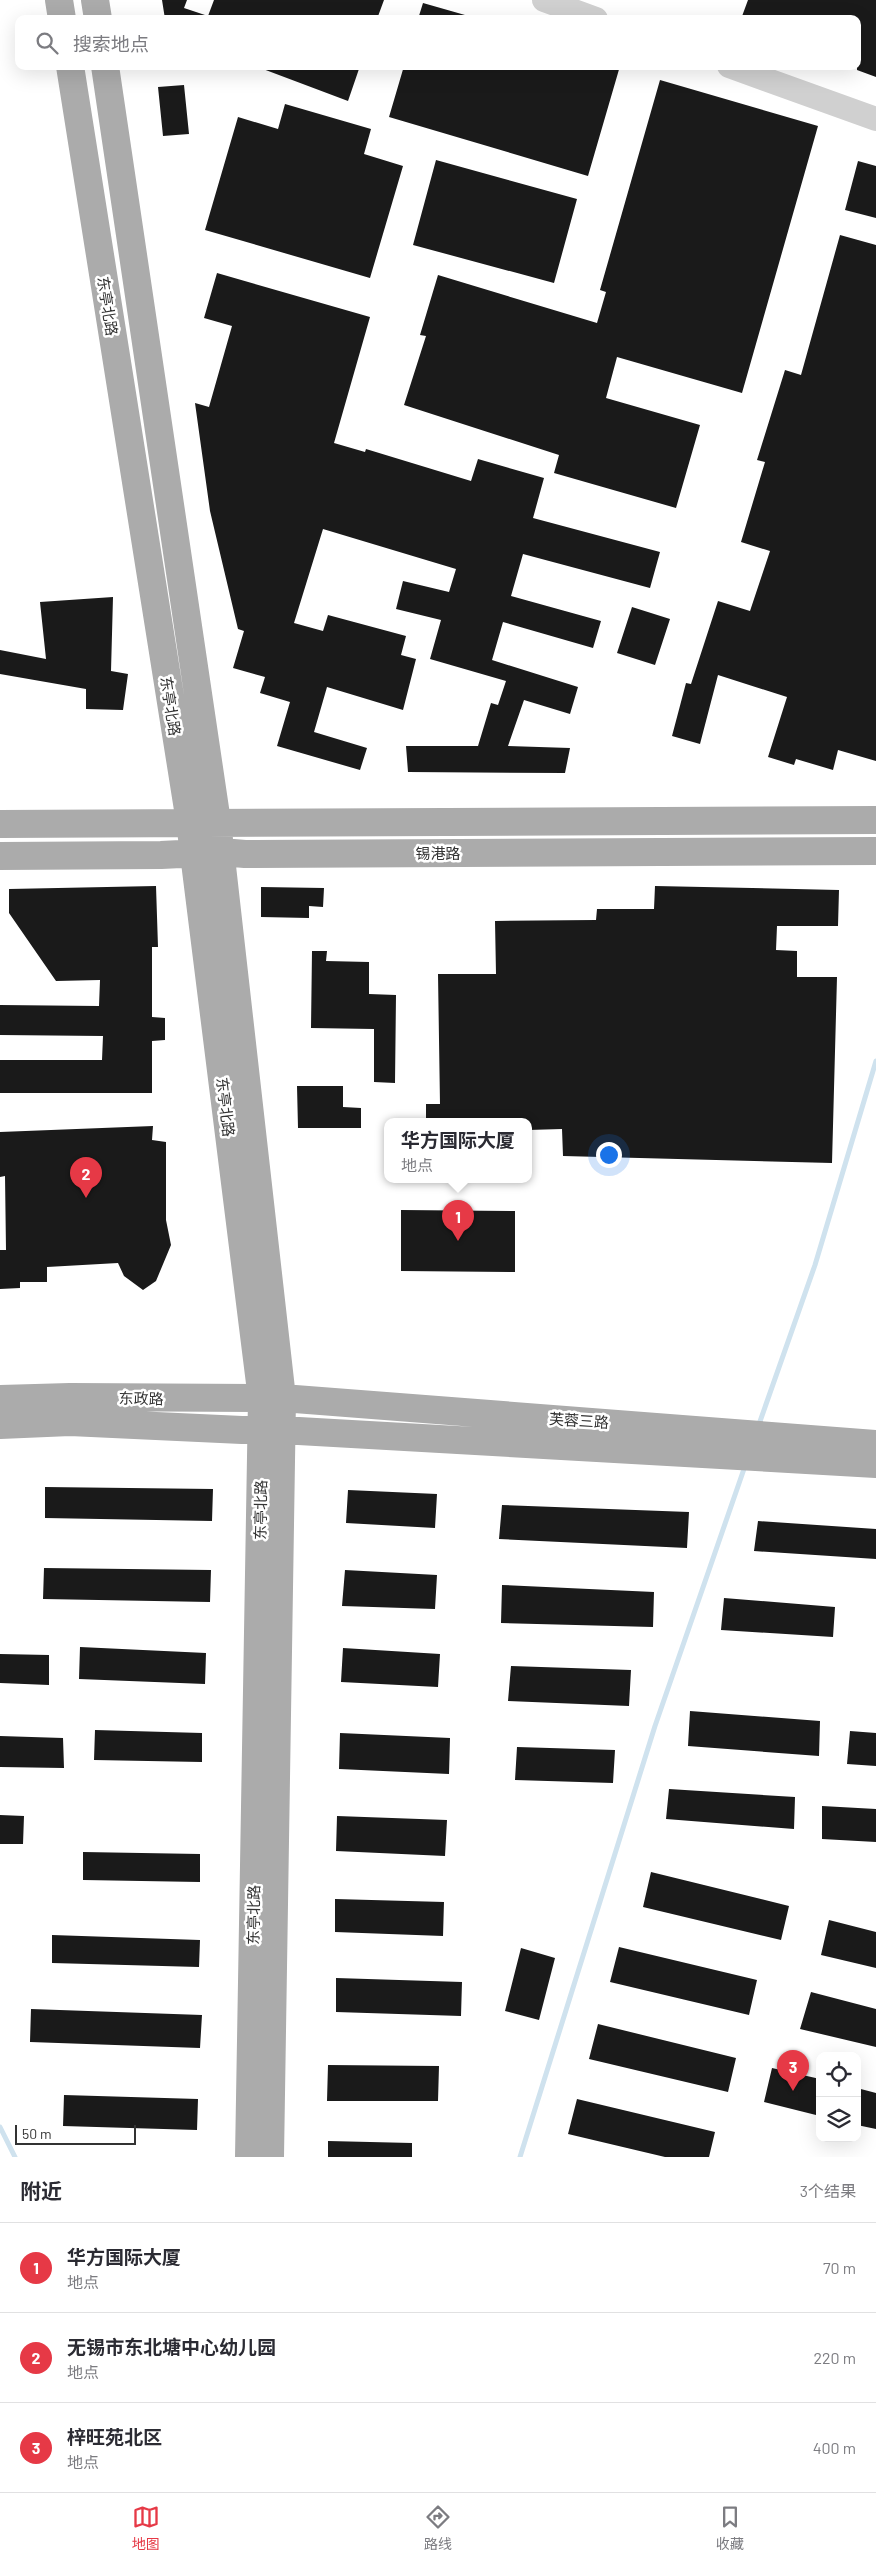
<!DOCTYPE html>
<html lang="zh">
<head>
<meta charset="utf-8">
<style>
  :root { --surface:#fff; --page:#f2f2f3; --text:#2b2b33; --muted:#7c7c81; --line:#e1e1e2; --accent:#e63946 }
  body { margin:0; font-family:Barlow,"Noto Sans SC",sans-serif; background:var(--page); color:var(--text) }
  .controls { position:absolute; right:15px; bottom:15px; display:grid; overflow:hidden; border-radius:10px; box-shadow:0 5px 20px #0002 }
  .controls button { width:45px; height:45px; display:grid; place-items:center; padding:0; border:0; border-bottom:1px solid var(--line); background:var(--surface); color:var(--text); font:25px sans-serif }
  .scale { position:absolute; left:15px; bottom:12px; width:121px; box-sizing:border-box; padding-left:5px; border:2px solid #333; border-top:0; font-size:14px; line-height:18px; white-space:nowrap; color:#333; -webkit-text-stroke:4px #fff; paint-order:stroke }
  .you { position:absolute; left:608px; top:1154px; width:18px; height:18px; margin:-12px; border:4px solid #fff; border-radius:50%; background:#1a73e8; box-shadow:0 0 0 8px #1a73e833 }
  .badge { display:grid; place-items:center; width:32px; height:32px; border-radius:50%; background:var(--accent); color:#fff; font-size:16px; font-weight:700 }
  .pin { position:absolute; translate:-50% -41px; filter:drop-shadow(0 1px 2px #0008) }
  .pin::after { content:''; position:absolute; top:26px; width:18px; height:15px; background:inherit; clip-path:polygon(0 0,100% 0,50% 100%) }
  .popup { position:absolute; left:384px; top:1118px; width:148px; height:65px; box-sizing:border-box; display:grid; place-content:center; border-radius:10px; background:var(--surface); filter:drop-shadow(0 1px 4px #0005); font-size:16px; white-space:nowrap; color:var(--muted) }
  .popup b { font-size:19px; color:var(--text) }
  .popup::after { content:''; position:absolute; left:50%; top:100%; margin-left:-10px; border:10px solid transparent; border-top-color:var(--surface) }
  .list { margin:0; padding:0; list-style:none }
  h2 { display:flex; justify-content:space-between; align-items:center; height:65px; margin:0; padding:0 20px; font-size:21px }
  h2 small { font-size:16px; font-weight:400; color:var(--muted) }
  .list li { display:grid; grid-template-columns:32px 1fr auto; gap:15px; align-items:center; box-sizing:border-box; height:90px; padding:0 20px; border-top:1px solid var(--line) }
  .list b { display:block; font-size:19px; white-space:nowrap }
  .list p { margin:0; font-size:16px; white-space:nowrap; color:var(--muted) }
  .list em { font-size:16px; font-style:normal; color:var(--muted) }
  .icon { flex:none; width:28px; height:28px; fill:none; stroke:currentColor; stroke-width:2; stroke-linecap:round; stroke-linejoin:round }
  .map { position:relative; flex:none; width:876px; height:2157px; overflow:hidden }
  .search { position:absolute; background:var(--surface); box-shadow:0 5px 20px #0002; left:15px; right:15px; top:15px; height:55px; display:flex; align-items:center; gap:12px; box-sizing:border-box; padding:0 18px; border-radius:10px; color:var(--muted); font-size:19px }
  .sheet { height:335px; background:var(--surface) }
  nav { display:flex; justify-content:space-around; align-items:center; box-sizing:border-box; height:70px; border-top:1px solid var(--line); background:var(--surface); font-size:14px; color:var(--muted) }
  nav a { display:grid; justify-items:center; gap:2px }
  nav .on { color:var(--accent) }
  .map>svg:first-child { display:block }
</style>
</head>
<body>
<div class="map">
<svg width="876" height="2157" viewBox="0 0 876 2157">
  <rect width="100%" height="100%" fill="#fff"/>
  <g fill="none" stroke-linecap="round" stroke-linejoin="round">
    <path stroke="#cfe2ee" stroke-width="5" d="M758,1427L815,1265L876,1061
      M0,2127L15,2157
      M520,2157L655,1726L745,1466"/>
  </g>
  <path fill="#1a1a1a" d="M162,0H187L184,8L208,16L214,0H384L377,19H165Z
    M748,0H876V77L857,70V19H741Z
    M423,3L465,15V19H418Z
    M255,66H360L348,101Z
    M404,66H620L588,176L389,117Z
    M660,80L818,126L742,393L617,357L606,398L700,425L676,508L554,473L559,455L404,405L426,336L420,335L438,275L597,323L606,292L600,290Z
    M184,85L189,134L163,136L158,87Z
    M285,104L371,129L364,154L403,166L370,278L205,230L238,117L278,129Z
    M436,160L577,199L554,283L413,245Z
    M858,161L876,166V218L845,210Z
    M840,235L876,245V761L838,750L833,770L796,759L794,765L768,757L787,697L718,675L700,744L672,736L686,683L691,684L718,601L750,611L770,551L741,542L765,462L757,460L785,370L801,375Z
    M217,273L370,317L334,443L365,452L366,449L471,481L478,459L544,478L533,518L660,552L650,588L523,554L511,596L601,621L593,648L503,622L492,660L578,687L570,714L524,700L508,746L570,748L565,773L408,772L406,746H478L491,703L498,705L506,681L430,659L441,620L396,609L403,581L449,592L456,569L323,529L294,623L323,631L328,615L406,636L401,655L416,659L403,710L327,687L314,732L367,748L360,770L277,746L290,702L260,693L265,677L233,668L244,631L238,629L210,511L195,403L209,407L232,326L204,318Z
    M113,597L111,671L128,674L123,710L86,709V689L0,674V650L46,659L40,602Z
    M632,607L670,619L655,665L617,653Z
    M156,886L158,947H152V1017L165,1018V1040L152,1041V1093H0V1060H102L103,1036L0,1035V1005L99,1006L100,980L56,981L9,913V889Z
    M655,886L839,890L838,926H777L776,950L797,951V977H837L832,1163L563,1156L562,1129L528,1130V1122H426V1104H440L438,974H496L495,921L596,920L597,909H654Z
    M261,887L324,888L323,907L309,906V918L261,917Z
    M312,951H327L326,961L369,962V994L396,995L395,1083L374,1082V1029L311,1028Z
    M297,1086H343V1107L361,1108V1128H298Z
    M153,1126L152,1140L166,1142V1220L171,1245L156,1281L143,1290L124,1276L118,1263L47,1267V1282H20V1288L0,1289V1250H6L5,1176L0,1177V1132Z
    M401,1210L515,1211V1272L401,1271Z
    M45,1487L213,1489L212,1521L45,1518Z
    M348,1490L437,1494L435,1528L346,1523Z
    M502,1505L689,1512L687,1548L499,1539Z
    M758,1521L876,1529V1559L754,1551Z
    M44,1568L211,1570L210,1602L43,1599Z
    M345,1570L437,1575L435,1609L342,1606Z
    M502,1585L654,1592L653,1627L501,1623Z
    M724,1598L835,1607L833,1637L721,1630Z
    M80,1647L206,1653L205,1684L79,1679Z
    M343,1648L440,1654L438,1687L341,1682Z
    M0,1654L49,1655V1685L0,1683Z
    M511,1666L631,1670L629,1706L508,1701Z
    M690,1711L820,1721L819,1756L688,1746Z
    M95,1730L202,1733V1762L94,1760Z
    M850,1731L876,1733V1766L847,1764Z
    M340,1733L450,1738L449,1774L339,1769Z
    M0,1736L63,1738L64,1768L0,1767Z
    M517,1747L615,1750L613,1783L515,1780Z
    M669,1789L795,1797L794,1829L666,1819Z
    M822,1806L876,1809V1842L822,1839Z
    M0,1815L24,1816L23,1844H0Z
    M337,1816L447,1820L445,1856L336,1851Z
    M83,1852L200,1854V1882L83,1880Z
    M651,1872L789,1906L781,1940L643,1907Z
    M335,1899L444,1902L443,1936L335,1932Z
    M829,1920L876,1932V1968L821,1955Z
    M52,1935L200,1940L199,1967L52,1963Z
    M619,1947L757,1980L749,2015L610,1982Z
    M521,1948L555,1958L539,2020L505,2011Z
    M336,1978L462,1982L461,2016L336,2012Z
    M811,1992L876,2009V2047L800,2029Z
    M31,2009L202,2015L200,2048L30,2042Z
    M598,2024L736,2058L728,2092L589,2059Z
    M328,2065L439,2066L438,2101H327Z
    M772,2068L820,2079V2116L764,2102Z
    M857,2088L876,2093V2129L857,2125Z
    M64,2095L198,2099L197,2130L63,2126Z
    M577,2099L715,2132L709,2157H665L568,2134Z
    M328,2141L412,2143V2157H328Z"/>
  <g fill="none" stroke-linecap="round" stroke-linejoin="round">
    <path stroke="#d0d0d0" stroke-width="24" d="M544,0L596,19
      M729,66L876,119"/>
    <path stroke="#ababab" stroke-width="28" d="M59,0L62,19
      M95,0L98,19
      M70,66L190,822L262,1399L249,2157
      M105,66L217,822L282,1398L270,2157
      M0,824L876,820
      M0,856L161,855L221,852L245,854L876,851
      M0,1399L70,1397L282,1398L876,1444
      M0,1425L70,1422L242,1430H281L876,1464"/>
  </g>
  <g text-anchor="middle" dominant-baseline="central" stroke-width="5" stroke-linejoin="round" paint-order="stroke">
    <g font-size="15" fill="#333" stroke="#fff">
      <text transform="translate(108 306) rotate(81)">东亭北路</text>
      <text transform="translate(171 706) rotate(81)">东亭北路</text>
      <text x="438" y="853">锡港路</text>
      <text transform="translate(226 1107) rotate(83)">东亭北路</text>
      <text transform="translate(141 1398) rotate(1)">东政路</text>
      <text transform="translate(579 1420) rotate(4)">芙蓉三路</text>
      <text transform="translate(260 1510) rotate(-89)">东亭北路</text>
      <text transform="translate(253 1915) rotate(-89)">东亭北路</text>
    </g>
  </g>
</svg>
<div class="controls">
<button><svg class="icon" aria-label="locate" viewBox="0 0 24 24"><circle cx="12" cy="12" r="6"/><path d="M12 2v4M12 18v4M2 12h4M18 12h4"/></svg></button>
<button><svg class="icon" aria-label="layers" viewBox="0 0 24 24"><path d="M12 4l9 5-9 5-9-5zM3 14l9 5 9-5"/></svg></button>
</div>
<div class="scale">50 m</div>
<div class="you"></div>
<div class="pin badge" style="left:458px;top:1241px">1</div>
<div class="popup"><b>华方国际大厦</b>地点</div>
<div class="pin badge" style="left:86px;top:1198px">2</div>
<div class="pin badge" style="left:793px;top:2091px">3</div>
<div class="search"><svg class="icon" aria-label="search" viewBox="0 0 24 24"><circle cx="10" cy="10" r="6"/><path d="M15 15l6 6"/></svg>搜索地点</div>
</div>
<section class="sheet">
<h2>附近<small>3个结果</small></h2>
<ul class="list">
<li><span class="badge">1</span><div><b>华方国际大厦</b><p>地点</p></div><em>70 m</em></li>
<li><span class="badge">2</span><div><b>无锡市东北塘中心幼儿园</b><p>地点</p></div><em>220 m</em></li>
<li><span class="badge">3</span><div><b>梓旺苑北区</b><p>地点</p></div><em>400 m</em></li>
</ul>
</section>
<nav>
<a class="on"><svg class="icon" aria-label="map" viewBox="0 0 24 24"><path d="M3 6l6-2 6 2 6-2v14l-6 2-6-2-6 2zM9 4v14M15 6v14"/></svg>地图</a>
<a><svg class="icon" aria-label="directions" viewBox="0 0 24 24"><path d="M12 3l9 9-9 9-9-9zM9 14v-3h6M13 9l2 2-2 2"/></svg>路线</a>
<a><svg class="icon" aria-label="saved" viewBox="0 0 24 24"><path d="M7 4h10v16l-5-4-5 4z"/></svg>收藏</a>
</nav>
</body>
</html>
